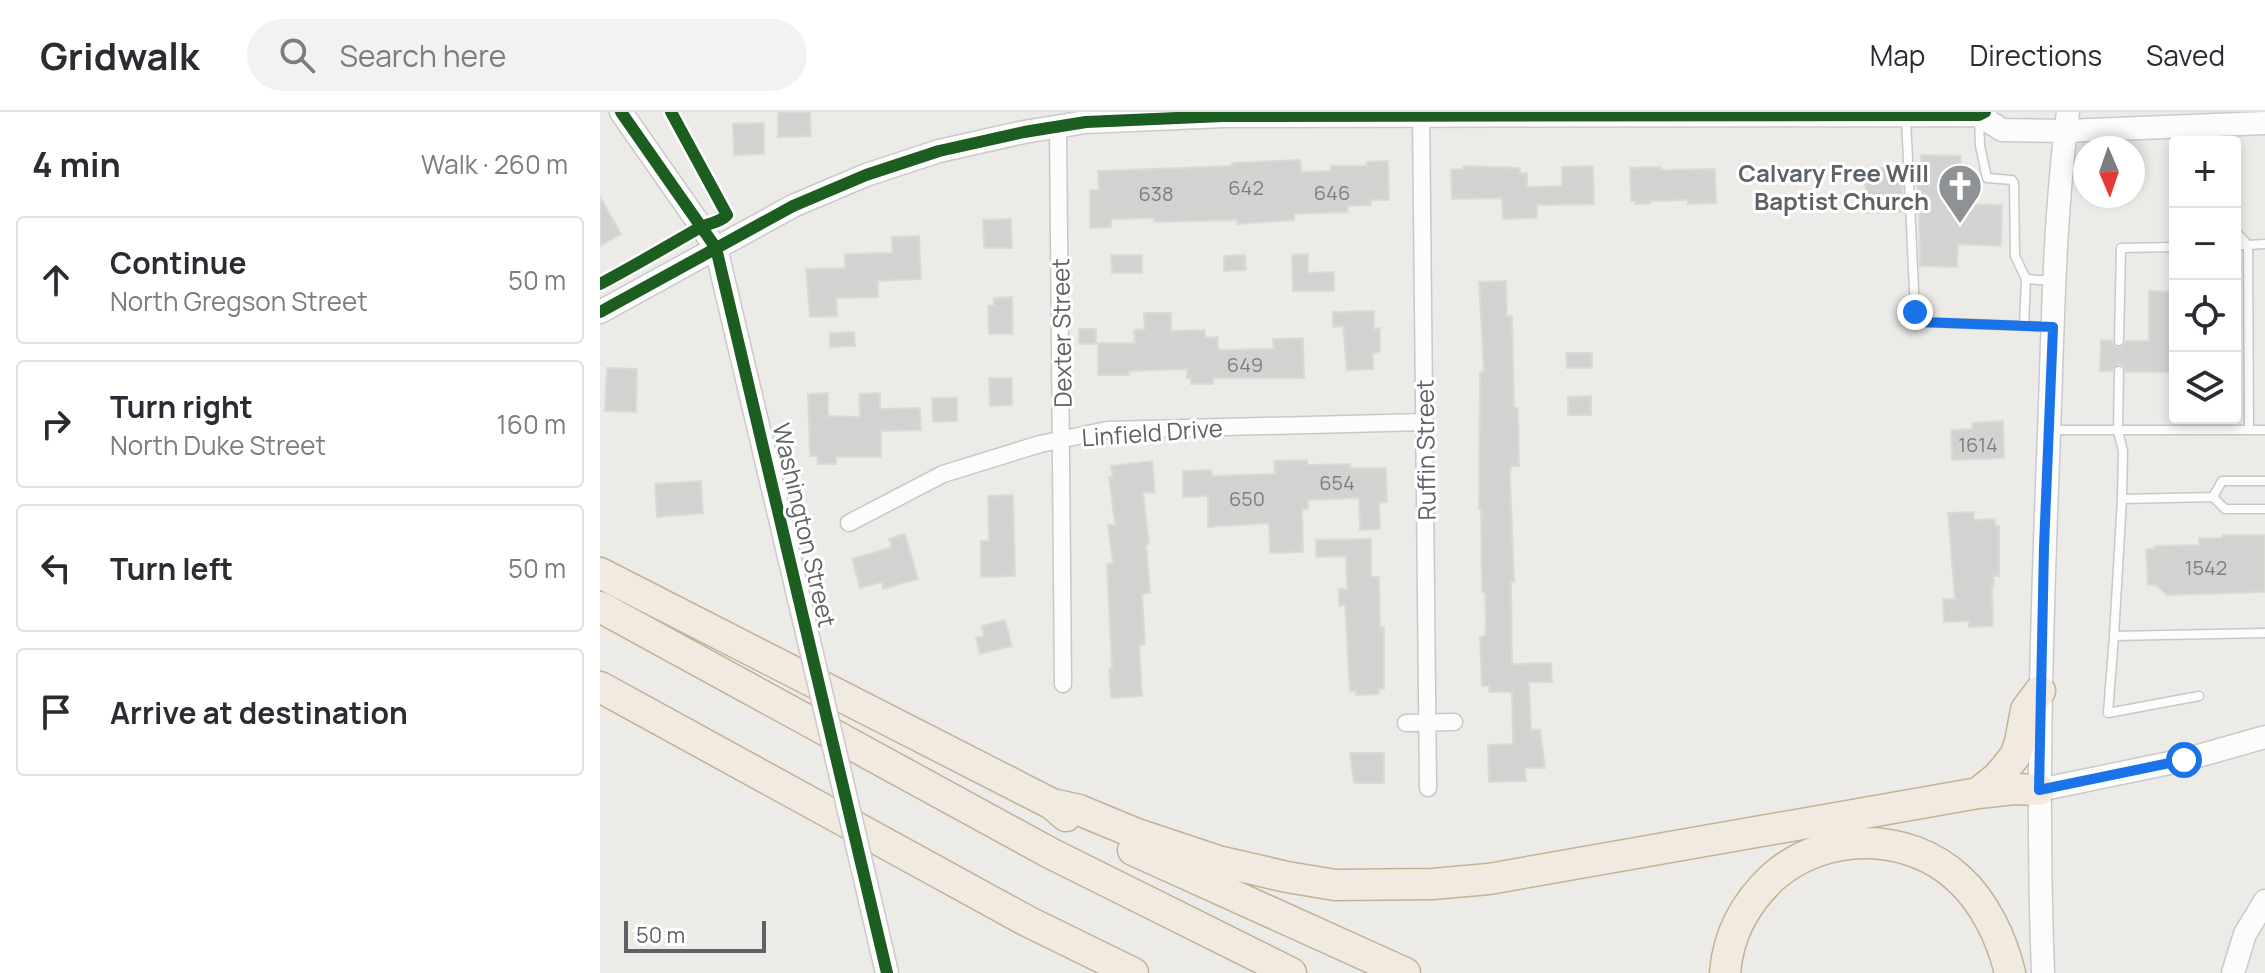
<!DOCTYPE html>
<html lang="en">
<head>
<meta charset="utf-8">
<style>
  :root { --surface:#fff; --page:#f2f2f3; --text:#2b2b33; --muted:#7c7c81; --line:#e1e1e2 }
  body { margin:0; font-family:Manrope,sans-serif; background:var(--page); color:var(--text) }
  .controls { position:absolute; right:24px; top:24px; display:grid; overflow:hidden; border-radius:8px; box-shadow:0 4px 12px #0003 }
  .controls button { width:72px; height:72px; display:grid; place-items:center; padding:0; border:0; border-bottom:2px solid var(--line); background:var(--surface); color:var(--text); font:40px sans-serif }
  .compass { position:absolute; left:1473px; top:24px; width:72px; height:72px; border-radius:50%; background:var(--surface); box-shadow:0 4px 12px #0003; rotate:178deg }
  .scale { position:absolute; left:24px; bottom:20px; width:142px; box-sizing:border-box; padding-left:8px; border:4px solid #5c6266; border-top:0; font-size:22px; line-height:28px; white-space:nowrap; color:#5c6266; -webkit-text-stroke:6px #fff; paint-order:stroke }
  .stop { position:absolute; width:24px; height:24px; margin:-18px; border:6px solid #1a73e8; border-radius:50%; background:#fff }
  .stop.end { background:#1a73e8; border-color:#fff; box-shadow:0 2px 8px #0008 }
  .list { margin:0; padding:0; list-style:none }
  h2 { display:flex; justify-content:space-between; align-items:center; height:104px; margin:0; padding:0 32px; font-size:34px }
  h2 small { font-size:26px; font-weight:400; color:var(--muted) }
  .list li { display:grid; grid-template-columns:52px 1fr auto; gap:24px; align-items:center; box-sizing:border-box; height:128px; margin:0 16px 16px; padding:0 16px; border:2px solid var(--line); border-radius:8px }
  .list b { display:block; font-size:30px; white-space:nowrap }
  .list p { margin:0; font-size:26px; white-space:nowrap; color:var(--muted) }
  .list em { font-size:26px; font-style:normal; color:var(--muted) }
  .icon { flex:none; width:44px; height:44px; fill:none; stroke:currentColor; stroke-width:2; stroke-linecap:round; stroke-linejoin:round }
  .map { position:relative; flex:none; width:1665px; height:861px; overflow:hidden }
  header { display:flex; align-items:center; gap:48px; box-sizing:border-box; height:112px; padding:0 40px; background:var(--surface); border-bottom:2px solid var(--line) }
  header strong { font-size:38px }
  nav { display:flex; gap:44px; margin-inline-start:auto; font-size:28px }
  .search { width:560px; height:72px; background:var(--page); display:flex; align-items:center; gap:20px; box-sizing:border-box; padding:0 28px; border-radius:44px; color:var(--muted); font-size:30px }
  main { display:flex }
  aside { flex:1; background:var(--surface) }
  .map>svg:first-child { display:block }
</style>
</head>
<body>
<header>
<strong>Gridwalk</strong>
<div class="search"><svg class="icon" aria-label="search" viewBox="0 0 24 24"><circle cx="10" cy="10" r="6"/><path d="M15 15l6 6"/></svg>Search here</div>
<nav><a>Map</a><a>Directions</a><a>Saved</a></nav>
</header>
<main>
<aside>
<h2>4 min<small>Walk · 260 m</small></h2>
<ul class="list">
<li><svg class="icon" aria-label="ahead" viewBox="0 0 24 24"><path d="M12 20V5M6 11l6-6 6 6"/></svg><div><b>Continue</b><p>North Gregson Street</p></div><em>50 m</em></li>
<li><svg class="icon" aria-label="right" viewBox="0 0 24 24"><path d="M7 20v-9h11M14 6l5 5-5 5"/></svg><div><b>Turn right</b><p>North Duke Street</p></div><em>160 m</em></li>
<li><svg class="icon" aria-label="left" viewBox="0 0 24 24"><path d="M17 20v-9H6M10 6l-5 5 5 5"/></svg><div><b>Turn left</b></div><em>50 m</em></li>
<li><svg class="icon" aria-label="arrive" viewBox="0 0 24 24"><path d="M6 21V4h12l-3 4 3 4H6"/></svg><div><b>Arrive at destination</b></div></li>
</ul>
</aside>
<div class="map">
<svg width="1665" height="861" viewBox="0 0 1665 861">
  <rect width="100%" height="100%" fill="#edebe8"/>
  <path fill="#d4d2d1" stroke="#dcdad7" stroke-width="2" d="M178,0H210L211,24L178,25Z
    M164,11V42L134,43L133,12Z
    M1321,43L1361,44L1360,65H1364L1363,92L1402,93L1401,134L1358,132L1357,155L1320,154L1319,100L1316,62L1321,61Z
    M700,48L701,60L731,59V54H767V50L788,49L789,88H771V93L747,94L748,100L694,102V108L637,112V108L554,110V106L511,107V115L490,116V78H499L498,59L632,54V51Z
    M863,54L920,56V61H927V75L962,74V55L993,54L994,92L937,93V106L903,107L902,86L852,87L851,58L863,57Z
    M1061,55V58L1115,57L1116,91L1088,92V88L1050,89V92H1035L1036,89H1031L1030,56Z
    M1275,56H1290V62H1302L1303,100L1266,101L1265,63H1275Z
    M0,85L21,122L0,134Z
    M411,107L412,136H384L383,108Z
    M319,124L321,167L278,169V185L236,186L237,204L210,205L206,157L245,156V142L292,141V125Z
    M708,142V161L734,160V179H693L692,143Z
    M511,143H542V161H512Z
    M645,143L646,158L624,159V144Z
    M906,169L907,204H912L914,296H918L919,354H911L910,365L914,470H911L912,552L951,551L952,570H929L931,618H940L945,656H925L926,669L889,670L888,633L913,632L912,580H889V574H882L880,525L885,524L886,512L885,480H882L881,397H879L880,260H884L879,170Z
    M1549,179L1575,180V260H1526L1523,253L1518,252L1512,259H1500L1501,228L1512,229L1515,234L1520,236L1526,229H1549Z
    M412,185L413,222H389L388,194L394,193V186Z
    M774,199V217L780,216V239L773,242V257L747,258L743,214L733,215V200Z
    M544,201H571V219L605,218V226L618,225V238L674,237L673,227L703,226L704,266H614L613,272H591V266H587V257L529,259V263H498V231H535L534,218L545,217Z
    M479,217H496V232H479Z
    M254,220L255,234L230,235V221Z
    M966,241H992V256H967Z
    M7,256L37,257L36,300L5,299Z
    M389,266H412V293L390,294Z
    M228,281V304L260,305L259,282L280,281V297L320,296L321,318L281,319V345H236V352H218L217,344H210L208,282Z
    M991,284V303H968V285Z
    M332,286H357V309L333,310Z
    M1403,309L1404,346L1352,348L1351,318L1372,317V311Z
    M707,348V353L750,352V356H786L787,390H779L780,417L760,418L759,386L708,388V397H702L703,440L670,441L669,411L608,415V384L583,385V359L611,358L612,364L675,362L674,349Z
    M552,349L555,380L543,381L549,432H546L550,481L542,482L545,532L539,533L542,584L511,586L509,557L512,556L507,452L513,451L508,413H515L509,365H513L511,354Z
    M101,369L103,401L57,405L55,372Z
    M413,383L415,464L381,465V429H389L388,384Z
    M1374,400V408L1395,407V414H1399V464H1393L1394,474H1392L1393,514L1369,515V509L1344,510L1343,487H1355L1348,401Z
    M305,422L318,467L283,477L282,470L260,476L252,447L292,435L289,427Z
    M1623,423H1665V480L1567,483L1556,473H1548L1546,437H1553L1555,434L1599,433V426H1622Z
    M771,427V465H779L780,515H784V577H779V582L756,583V579L750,580L745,493L739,494V477H747L746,444L716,445V428Z
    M405,508L412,534L380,542L376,526L384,524L382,514Z
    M750,641H784V671H754Z"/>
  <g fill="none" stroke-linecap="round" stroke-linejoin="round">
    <g stroke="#c8c8c9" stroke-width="11">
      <path id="lane" d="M1306,5L1315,200L1320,210L1452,215
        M1379,7L1380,34L1387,66L1412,68L1414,71L1415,144L1426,167
        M1611,16L1621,30
        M1635,119L1648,133L1665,132
        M1635,133H1648L1649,318
        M1424,214L1426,167L1454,169
        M1519,229L1521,136L1575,135
        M1519,259L1518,319L1523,339L1522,387
        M1450,318H1665
        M1613,385L1622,369H1665
        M1665,397H1625L1613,385L1522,387L1514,524L1665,521
        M1514,524L1508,601L1599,584"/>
    </g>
    <g stroke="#c8c8c9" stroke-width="19">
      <path id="street" d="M821,0L828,676
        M458,14L463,572
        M249,411L343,362L440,332L507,318L825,310
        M806,611L854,610"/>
    </g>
    <g stroke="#c9caca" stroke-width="25">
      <path id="secondary" d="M21,0L116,136L204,508
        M1379,3L1402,18L1466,19L1665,11
        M0,200L193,94L266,63L339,39L424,20L486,10L623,4L1379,3L1385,0
        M1439,678L1584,648L1665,625
        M270,788L287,861
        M1443,861C1436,681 1442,501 1449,321C1453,214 1454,106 1468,0
        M1633,861L1645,822L1665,789"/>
    </g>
    <g stroke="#c5b194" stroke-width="33">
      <path id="highway" d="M0,461L452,692L466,704
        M0,495L450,741L691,861
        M0,575L427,809L533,861
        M1378,681L1398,665L1415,644L1420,630L1426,598L1440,579
        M452,692L479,698L537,722L618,749L687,765L735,773L832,772L889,767L1378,681L1414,677L1439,678
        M533,738L805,861
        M1125,861C1128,823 1145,791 1173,765C1224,720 1307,719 1358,766C1384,789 1402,827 1410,861"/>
    </g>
    <use href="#lane" stroke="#fcfcfc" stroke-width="8"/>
    <use href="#street" stroke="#fcfcfc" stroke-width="16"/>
    <use href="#secondary" stroke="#fcfcfc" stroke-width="22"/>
    <use href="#highway" stroke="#f0eae1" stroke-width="30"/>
    <g stroke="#c9caca" stroke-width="25" stroke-linecap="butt">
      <path id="secondary-bridge" d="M204,508L270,788"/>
    </g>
    <use href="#secondary-bridge" stroke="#fcfcfc" stroke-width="22"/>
    <g stroke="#fff" stroke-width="17">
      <path id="cycleway" d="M21,0L116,136L287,861
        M0,172C34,154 66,135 99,116C108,111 120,111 127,103L71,0
        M0,200L193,94L266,63L339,39L424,20L486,10L623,4L1379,3L1385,0"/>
    </g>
    <use href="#cycleway" stroke="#1b5e20" stroke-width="12"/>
  </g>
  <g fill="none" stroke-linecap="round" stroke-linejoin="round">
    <path stroke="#1a73e8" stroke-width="10" d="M1315,200L1320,210L1453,215L1444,435L1439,678L1584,648"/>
  </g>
  <defs>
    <g id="church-pin" transform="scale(2.3)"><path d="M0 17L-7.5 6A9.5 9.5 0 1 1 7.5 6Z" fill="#8f9294" stroke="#fff"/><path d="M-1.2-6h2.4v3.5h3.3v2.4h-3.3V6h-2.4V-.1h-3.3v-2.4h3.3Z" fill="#fff"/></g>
  </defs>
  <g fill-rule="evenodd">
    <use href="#church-pin" x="1360" y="74"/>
  </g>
  <g text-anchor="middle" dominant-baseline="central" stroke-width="6" stroke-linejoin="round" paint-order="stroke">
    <g font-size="20" fill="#7b7f82">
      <text x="646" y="75">642</text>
      <text x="732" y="80">646</text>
      <text x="556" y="81">638</text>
      <text x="645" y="252">649</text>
      <text x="1378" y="332">1614</text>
      <text x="737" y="370">654</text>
      <text x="647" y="386">650</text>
      <text x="1606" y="455">1542</text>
    </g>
    <g font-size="24" font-weight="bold" fill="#5c6266" stroke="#fff" text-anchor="end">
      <text x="1329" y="60">Calvary Free Will<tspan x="1329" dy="28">Baptist Church</tspan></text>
    </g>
    <g font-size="24" fill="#5c6266" stroke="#fff">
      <text transform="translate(461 221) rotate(-91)">Dexter Street</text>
      <text transform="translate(552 320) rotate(-4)">Linfield Drive</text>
      <text transform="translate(825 338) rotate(-91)">Ruffin Street</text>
      <text transform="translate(205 413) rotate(77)">Washington Street</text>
    </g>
  </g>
</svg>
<div class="controls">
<button>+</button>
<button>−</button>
<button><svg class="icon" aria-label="locate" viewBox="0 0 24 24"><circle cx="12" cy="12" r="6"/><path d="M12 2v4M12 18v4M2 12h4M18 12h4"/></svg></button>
<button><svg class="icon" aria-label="layers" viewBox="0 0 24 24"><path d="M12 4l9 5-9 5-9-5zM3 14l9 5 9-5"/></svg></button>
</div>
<svg class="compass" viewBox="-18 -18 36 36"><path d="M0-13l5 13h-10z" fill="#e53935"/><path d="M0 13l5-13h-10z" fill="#7c7c81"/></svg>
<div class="scale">50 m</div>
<div class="stop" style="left:1584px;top:648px"></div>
<div class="stop end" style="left:1315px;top:200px"></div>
</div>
</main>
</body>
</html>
